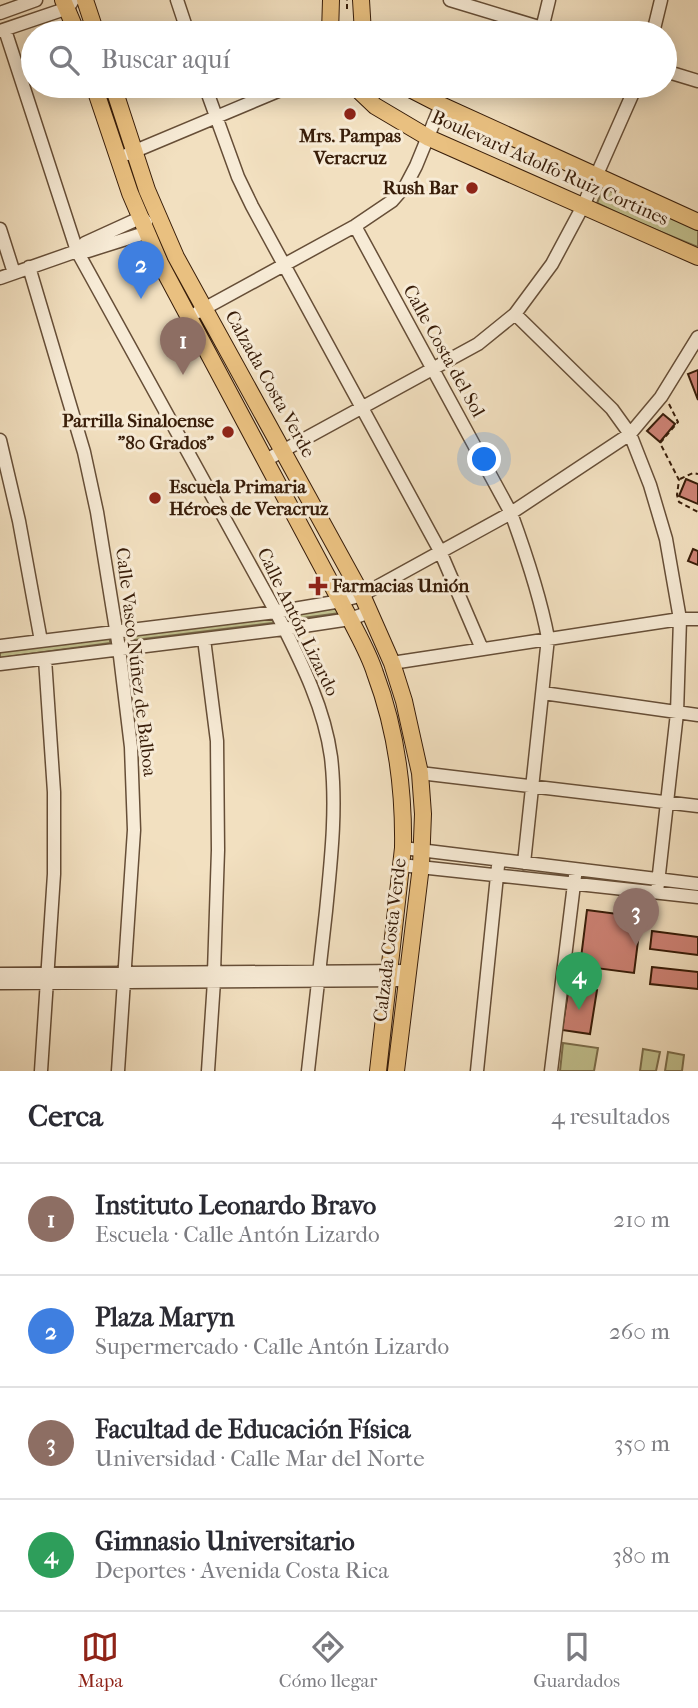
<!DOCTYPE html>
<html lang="es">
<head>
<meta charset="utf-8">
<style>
  :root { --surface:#fff; --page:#f7f7f7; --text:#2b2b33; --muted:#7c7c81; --line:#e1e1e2; --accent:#8f2418 }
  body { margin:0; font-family:"IM FELL French Canon",serif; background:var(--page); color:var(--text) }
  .you { position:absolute; left:485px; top:460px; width:24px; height:24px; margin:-18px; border:5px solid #fff; border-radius:50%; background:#1a73e8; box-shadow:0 0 0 10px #1a73e833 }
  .badge { display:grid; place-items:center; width:46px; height:46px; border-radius:50%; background:var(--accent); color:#fff; font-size:23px; font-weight:700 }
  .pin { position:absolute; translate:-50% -58px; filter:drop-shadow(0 2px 4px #0008) }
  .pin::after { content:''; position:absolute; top:37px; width:24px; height:21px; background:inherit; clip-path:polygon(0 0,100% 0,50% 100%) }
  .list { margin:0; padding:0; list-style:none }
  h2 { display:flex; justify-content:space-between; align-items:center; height:91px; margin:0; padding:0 28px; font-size:30px }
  h2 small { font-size:23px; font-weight:400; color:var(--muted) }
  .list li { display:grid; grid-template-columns:46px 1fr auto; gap:21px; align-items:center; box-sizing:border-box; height:112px; padding:0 28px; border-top:2px solid var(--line) }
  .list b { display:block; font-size:26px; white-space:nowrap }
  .list p { margin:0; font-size:23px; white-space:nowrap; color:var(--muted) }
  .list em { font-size:23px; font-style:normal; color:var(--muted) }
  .icon { flex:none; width:38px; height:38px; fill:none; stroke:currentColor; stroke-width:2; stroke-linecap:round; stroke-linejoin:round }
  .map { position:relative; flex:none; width:698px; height:1071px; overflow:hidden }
  .search { position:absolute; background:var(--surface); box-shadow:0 4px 18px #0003; left:21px; right:21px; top:21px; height:77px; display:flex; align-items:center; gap:18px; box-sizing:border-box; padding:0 24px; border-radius:38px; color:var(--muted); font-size:26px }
  .sheet { height:539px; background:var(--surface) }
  nav { display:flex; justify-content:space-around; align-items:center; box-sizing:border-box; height:98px; border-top:2px solid var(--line); background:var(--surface); font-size:19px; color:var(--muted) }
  nav a { display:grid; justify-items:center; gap:4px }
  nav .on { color:var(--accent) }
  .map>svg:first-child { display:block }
</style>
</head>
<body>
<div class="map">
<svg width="698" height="1071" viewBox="0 0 698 1071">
  <rect width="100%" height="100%" fill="#f2e0c0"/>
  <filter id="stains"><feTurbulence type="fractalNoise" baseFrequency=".00286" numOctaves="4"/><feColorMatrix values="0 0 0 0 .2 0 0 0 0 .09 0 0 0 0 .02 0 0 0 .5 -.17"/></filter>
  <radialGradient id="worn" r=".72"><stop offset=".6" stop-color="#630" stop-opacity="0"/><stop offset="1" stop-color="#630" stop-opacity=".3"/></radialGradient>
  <path fill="#c1c08e" stroke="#7c6e4c" stroke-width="2" d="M604,186L698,229V247L632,220L597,203Z
    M340,608V613L295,619L291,617L294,613Z
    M272,618L276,620L272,623L135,640L131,637L134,634Z
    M110,637V643L0,658V651Z
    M563,1043L598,1048L594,1071H560Z
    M643,1049L660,1052L656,1071H640Z
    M668,1052L684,1055L682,1071H665Z"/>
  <path fill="#ce8376" stroke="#381d09" stroke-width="2" d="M698,370V400L688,374Z
    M663,414L675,424L660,442L647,431Z
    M686,479L698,484V504L679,496Z
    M693,549L698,551V565L688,561Z
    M587,910L641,917L634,973L580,966Z
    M652,931L698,937V955L650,949Z
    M652,967L698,972V989L650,984Z
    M569,986L597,990L590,1034L562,1030Z"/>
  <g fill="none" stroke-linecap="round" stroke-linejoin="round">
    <g stroke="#664e37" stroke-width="15">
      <path id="minor" d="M177,0L188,33
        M450,0L542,28
        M0,13L36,0
        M5,30L77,251L276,612C299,658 324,705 331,757C337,808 331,860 326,911C320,965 314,1018 308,1071
        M0,31L68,8L73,0
        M541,33L549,0
        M653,33L661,0
        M665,71L698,81
        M205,86L238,177L252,206L440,551L482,649
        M128,154L290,86
        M355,226L511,513C526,554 540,595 548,638L524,863
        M0,229L14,273
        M77,251L85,243L142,217L146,222
        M29,267L84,452L97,512L119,648L131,747L134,830L118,1071
        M0,278L77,251H88L148,232
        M198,312L355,226L392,201L406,185L416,166L441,105
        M515,314L612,409L630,434L650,485L666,539L680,619L677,713L657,892
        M0,440L19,521L41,641
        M266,460L478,344L515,314L552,264L583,206L636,86
        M204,639L217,741L218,850L214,972
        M0,646L276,612L341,601L362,595L511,513L630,434L661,397L698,337
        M392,663L680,619H698
        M0,664L284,629L350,619L370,612
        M543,693L698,715
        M420,773L698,806
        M403,848L698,884
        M401,865L698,897
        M0,974L407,971
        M0,983L406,980
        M41,1071L54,874V792L45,659
        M208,1071L214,981
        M477,1071L498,866
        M551,1071L575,876"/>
    </g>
    <g stroke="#381d09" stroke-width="18">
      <path id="major" d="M63,0L77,33
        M85,0L96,33
        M361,0L363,33
        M330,33L331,0
        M94,86L130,193L160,263L350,619C359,637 369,654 375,673C396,729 404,789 403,848L378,1071
        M113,86L147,190L176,257L362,595L392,663L404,701L420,773L423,814L421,866L396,1071
        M354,86L375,106L429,138L698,257
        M404,86L441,105L698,222"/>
    </g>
    <path stroke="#381d09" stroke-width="2" stroke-dasharray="5 3.5" stroke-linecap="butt" d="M347,9V0
      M669,404L678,422L660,443L679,480L677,495L679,502L698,512
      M680,479L693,473L698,474"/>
    <use href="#minor" stroke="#f7ebd6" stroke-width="12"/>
    <use href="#major" stroke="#e9c080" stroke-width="16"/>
  </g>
  <g fill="#8f2418" stroke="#f7ebd6" stroke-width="2.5">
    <circle cx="350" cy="114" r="7"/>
    <circle cx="472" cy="188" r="7"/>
    <circle cx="228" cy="432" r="7"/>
    <circle cx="155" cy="498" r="7"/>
    <path d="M314.5 575.5h7v7h7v7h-7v7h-7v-7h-7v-7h7z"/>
  </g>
  <g text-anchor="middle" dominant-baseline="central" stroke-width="6" stroke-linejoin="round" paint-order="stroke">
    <g font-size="19" font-weight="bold" fill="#381d09" stroke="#f7ebd6" text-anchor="end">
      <text x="350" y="136" text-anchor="middle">Mrs. Pampas<tspan x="350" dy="22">Veracruz</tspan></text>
      <text x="458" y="188">Rush Bar</text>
      <text x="214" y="421">Parrilla Sinaloense<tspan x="214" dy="22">"80 Grados"</tspan></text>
      <text x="169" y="487" text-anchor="start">Escuela Primaria<tspan x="169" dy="22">Héroes de Veracruz</tspan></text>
      <text x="332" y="586" text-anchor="start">Farmacias Unión</text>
    </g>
    <g font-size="19" fill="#381d09" stroke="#f7ebd6">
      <text transform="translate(550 168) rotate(24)">Boulevard Adolfo Ruiz Cortines</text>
      <text transform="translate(444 351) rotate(61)">Calle Costa del Sol</text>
      <text transform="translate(270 384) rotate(61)">Calzada Costa Verde</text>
      <text transform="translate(298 622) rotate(64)">Calle Antón Lizardo</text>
      <text transform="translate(136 662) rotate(83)">Calle Vasco Núñez de Balboa</text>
      <text transform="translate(390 940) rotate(-83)">Calzada Costa Verde</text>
    </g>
  </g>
  <rect width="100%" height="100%" filter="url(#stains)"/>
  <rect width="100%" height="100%" fill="url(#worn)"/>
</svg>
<div class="you"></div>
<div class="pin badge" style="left:183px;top:375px;background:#8d6e63">1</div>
<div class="pin badge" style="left:141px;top:299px;background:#3f7fe0">2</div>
<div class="pin badge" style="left:636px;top:946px;background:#8d6e63">3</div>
<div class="pin badge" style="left:579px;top:1010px;background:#2e9e5b">4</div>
<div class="search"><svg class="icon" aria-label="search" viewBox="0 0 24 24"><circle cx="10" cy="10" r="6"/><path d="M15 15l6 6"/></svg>Buscar aquí</div>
</div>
<section class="sheet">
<h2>Cerca<small>4 resultados</small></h2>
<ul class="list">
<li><span class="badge" style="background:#8d6e63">1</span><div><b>Instituto Leonardo Bravo</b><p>Escuela · Calle Antón Lizardo</p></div><em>210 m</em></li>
<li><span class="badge" style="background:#3f7fe0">2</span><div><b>Plaza Maryn</b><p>Supermercado · Calle Antón Lizardo</p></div><em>260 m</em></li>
<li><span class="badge" style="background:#8d6e63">3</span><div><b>Facultad de Educación Física</b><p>Universidad · Calle Mar del Norte</p></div><em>350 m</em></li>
<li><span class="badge" style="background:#2e9e5b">4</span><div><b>Gimnasio Universitario</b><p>Deportes · Avenida Costa Rica</p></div><em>380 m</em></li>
</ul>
</section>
<nav>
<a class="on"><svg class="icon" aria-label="map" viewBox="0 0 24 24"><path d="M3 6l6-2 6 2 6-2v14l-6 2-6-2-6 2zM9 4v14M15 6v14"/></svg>Mapa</a>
<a><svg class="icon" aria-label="directions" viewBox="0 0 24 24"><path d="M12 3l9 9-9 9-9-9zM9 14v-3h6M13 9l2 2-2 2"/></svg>Cómo llegar</a>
<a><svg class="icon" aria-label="saved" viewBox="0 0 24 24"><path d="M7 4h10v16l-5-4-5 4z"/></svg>Guardados</a>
</nav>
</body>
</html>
